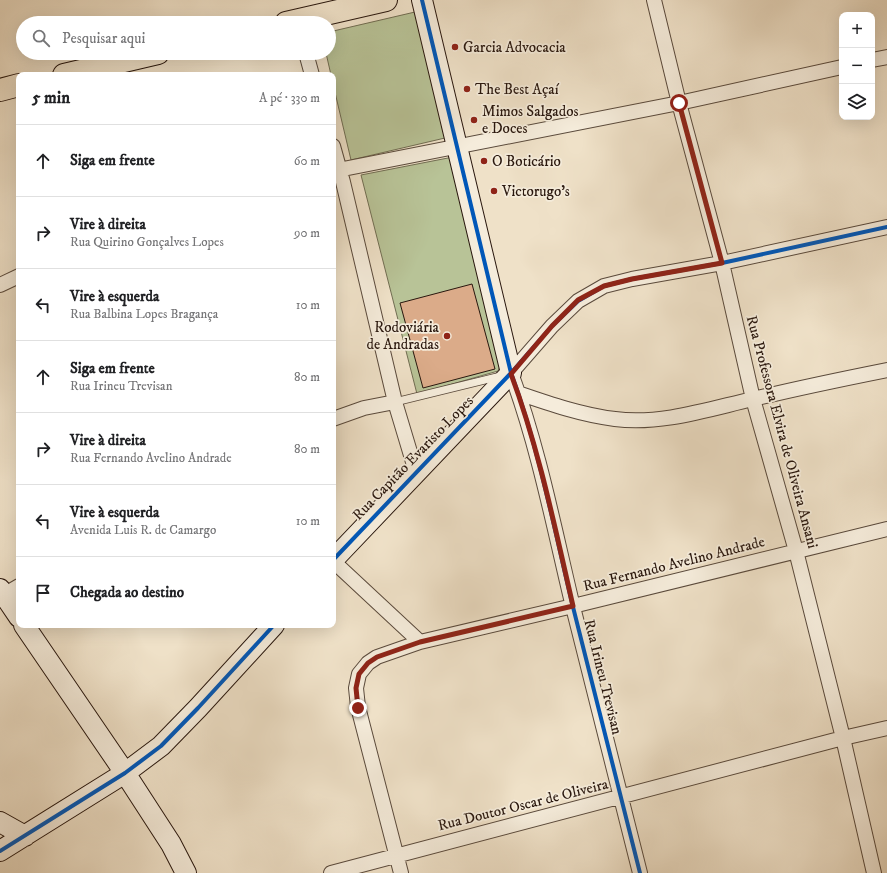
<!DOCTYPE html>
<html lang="pt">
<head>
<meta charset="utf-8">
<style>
  :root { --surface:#fff; --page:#f2f2f2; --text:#202124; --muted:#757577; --line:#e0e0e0 }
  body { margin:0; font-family:"IM FELL DW Pica",serif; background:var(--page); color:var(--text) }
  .controls { position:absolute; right:12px; top:12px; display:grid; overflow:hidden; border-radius:8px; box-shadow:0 4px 16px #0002 }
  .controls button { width:36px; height:36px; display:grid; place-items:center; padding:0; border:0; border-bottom:1px solid var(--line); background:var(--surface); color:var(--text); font:20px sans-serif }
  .stop { position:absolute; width:12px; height:12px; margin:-9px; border:3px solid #8f2418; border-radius:50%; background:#fff }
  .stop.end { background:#8f2418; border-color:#fff; box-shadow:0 1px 4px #0008 }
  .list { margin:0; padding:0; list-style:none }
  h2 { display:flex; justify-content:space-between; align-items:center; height:52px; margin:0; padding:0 16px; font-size:17px }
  h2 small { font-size:13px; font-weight:400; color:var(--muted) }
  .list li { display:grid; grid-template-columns:26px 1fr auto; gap:12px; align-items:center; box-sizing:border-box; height:72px; padding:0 16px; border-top:1px solid var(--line) }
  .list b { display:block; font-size:15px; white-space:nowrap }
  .list p { margin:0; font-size:13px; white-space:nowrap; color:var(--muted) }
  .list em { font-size:13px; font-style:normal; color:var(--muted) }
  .icon { flex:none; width:22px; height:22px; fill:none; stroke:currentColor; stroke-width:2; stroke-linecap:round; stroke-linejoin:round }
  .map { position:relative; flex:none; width:887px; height:873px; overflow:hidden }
  .search { position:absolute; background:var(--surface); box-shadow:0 4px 16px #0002; left:16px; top:16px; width:320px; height:44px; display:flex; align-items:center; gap:10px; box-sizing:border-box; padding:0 14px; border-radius:22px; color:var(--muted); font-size:15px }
  .panel { position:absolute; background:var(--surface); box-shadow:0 4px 16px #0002; left:16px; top:72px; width:320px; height:556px; border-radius:8px }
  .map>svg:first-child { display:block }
</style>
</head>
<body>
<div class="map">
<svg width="887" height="873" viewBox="0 0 887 873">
  <rect width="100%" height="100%" fill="#efe1c8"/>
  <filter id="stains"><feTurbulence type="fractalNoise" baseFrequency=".005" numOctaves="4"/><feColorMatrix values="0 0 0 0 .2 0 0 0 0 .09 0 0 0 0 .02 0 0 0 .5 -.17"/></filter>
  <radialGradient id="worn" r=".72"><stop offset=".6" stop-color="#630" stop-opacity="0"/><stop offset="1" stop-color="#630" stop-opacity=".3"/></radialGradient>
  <path fill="#b8c397" stroke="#706d52" d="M415,12L445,138L351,160L333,84V75H331L326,53H329V32Z
    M453,157L503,359L498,371L417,394L361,175Z"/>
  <path fill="#dbab89" stroke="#29170e" d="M472,284L495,369L423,388L400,303Z"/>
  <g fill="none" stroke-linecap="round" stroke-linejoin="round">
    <g stroke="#5a4a3c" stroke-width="9">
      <path id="lane" d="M395,402L501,376"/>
    </g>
    <g stroke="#5a4a3c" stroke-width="16">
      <path id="street" d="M654,0L679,103L722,263L753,399L796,551L843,738L874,873
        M306,53L312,75
        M872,60L887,57
        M333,146L343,182L395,402L416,472
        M333,171L679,103L842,67
        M0,285L19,276
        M518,393C550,404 582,415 615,419C661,425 709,409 753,399C798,388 842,379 887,370
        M333,419L364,408L395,402
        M333,561L420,642
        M0,597L19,586
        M331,873L843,738L887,728
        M401,873L358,707L356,688L359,674L368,663L377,657L420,642L573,606L887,529
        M640,873C618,784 595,696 573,607C554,528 539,449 511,373L552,326L578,301L604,286L632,279L722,263L887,227"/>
    </g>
    <g stroke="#29170e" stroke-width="22">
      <path id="secondary" d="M333,560L511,373L422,0
        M0,589L19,617
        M24,625L125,773L171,844L186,873
        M0,822L25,836
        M0,851L125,773L161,746L198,708L274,625"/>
    </g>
    <g stroke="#29170e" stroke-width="24">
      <path id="primary" d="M286,23L386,0
        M64,75L158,53
        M0,90L19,85"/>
    </g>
    <use href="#lane" stroke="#f5ecdb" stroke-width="7"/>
    <use href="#street" stroke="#f5ecdb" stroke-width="14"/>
    <use href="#secondary" stroke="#f5ecdb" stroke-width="20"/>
    <use href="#primary" stroke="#efe1c8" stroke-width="22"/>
    <g stroke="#f5ecdb" stroke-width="6">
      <path id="cycleway" d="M422,0L511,373C539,449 554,528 573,607C595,696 618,784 640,873
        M333,560L511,373L552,326L578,301L604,286L632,279L722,263L887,227
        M0,851L125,773L161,746L198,708L274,625"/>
    </g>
    <use href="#cycleway" stroke="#0057b8" stroke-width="4"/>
  </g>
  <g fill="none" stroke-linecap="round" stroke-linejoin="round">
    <path stroke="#8f2418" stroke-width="5" d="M358,708L356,688L359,674L368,663L377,657L420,642L573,606C555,528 539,449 511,374L552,326L578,300L604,286L632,279L722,263L679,103"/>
  </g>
  <g fill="#8f2418" stroke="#f5ecdb" stroke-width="1.5">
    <circle cx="455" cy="47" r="4"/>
    <circle cx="467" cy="89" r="4"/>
    <circle cx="474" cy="120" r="4"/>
    <circle cx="484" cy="161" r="4"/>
    <circle cx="494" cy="191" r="4"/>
    <circle cx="447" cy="336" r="4"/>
  </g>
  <g text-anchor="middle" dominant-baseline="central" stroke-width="3.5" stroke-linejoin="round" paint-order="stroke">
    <g font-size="15" fill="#29170e" stroke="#f5ecdb" text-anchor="start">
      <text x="463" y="47">Garcia Advocacia</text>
      <text x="475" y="89">The Best Açaí</text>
      <text x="482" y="111">Mimos Salgados<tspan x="482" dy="17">e Doces</tspan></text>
      <text x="492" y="161">O Boticário</text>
      <text x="502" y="191">Victorugo's</text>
      <text x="439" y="327" text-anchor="end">Rodoviária<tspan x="439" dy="17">de Andradas</tspan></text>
    </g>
    <g font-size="15" fill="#29170e" stroke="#f5ecdb">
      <text transform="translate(782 432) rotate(75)">Rua Professora Elvira de Oliveira Ansani</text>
      <text transform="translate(413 458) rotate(-46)">Rua Capitão Evaristo Lopes</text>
      <text transform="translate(674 564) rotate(-14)">Rua Fernando Avelino Andrade</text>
      <text transform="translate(603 677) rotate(76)">Rua Irineu Trevisan</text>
      <text transform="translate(523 805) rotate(-14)">Rua Doutor Oscar de Oliveira</text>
    </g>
  </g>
  <rect width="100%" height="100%" filter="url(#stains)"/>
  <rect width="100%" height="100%" fill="url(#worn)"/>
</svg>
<div class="controls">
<button>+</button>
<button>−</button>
<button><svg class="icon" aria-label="layers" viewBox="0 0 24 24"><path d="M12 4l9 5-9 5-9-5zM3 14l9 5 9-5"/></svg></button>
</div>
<div class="stop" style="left:679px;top:103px"></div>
<div class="stop end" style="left:358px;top:708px"></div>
<div class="search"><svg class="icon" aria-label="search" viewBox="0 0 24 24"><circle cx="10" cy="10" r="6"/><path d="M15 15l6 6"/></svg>Pesquisar aqui</div>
<section class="panel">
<h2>5 min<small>A pé · 330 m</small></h2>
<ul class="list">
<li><svg class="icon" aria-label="ahead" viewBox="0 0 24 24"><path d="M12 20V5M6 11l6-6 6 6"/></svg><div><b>Siga em frente</b></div><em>60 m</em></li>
<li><svg class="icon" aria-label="right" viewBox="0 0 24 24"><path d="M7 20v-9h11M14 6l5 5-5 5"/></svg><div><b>Vire à direita</b><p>Rua Quirino Gonçalves Lopes</p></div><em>90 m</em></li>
<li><svg class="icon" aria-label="left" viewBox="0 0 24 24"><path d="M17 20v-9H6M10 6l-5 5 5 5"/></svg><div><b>Vire à esquerda</b><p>Rua Balbina Lopes Bragança</p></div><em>10 m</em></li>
<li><svg class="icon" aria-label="ahead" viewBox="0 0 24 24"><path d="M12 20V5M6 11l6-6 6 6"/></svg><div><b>Siga em frente</b><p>Rua Irineu Trevisan</p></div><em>80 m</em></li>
<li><svg class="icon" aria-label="right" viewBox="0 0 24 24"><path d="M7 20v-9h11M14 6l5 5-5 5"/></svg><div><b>Vire à direita</b><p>Rua Fernando Avelino Andrade</p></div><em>80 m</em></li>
<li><svg class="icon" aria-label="left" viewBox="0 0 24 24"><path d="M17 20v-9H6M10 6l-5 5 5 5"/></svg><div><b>Vire à esquerda</b><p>Avenida Luis R. de Camargo</p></div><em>10 m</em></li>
<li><svg class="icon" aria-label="arrive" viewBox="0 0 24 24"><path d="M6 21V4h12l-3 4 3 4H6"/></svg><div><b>Chegada ao destino</b></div></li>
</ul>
</section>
</div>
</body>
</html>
